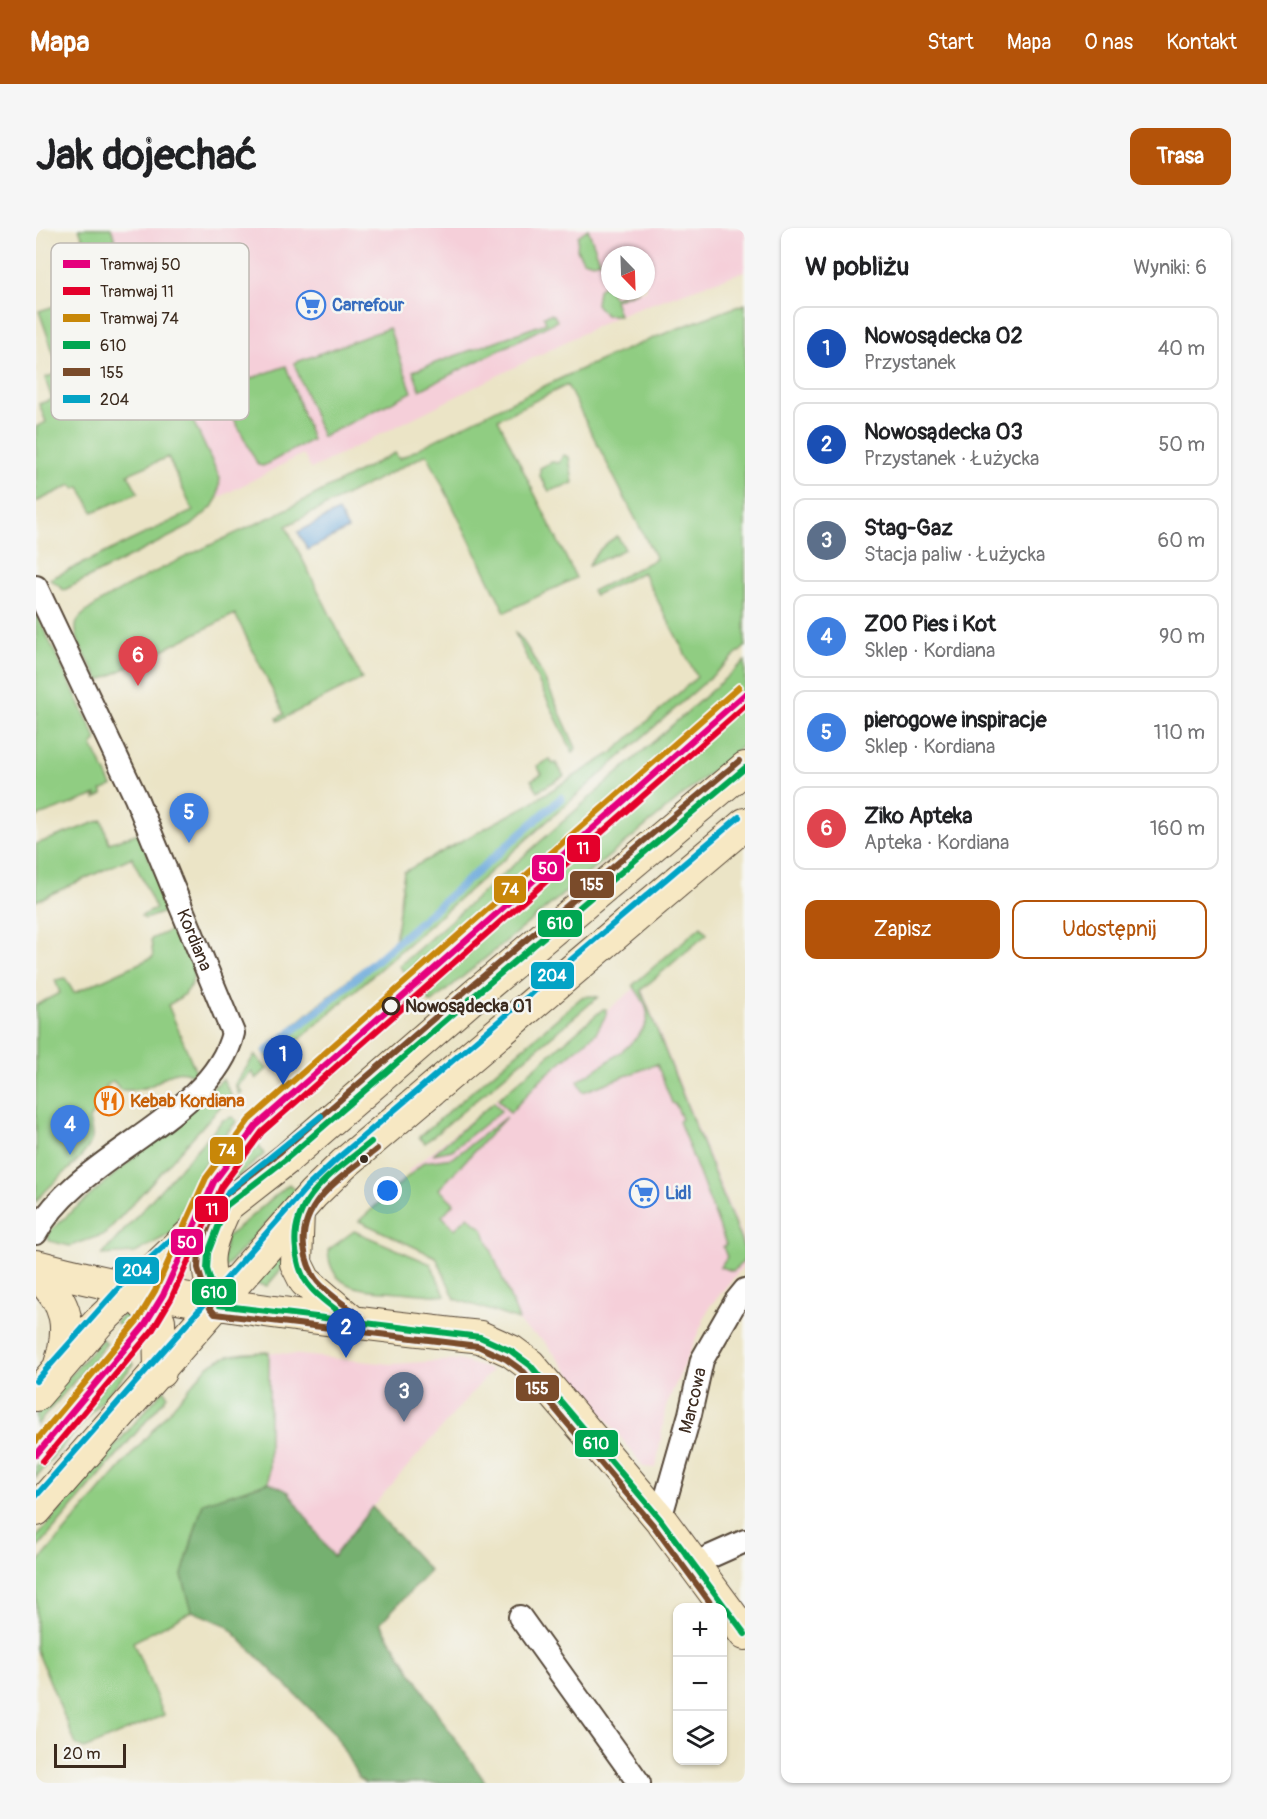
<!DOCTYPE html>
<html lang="pl">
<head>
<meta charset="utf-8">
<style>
  :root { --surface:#fff; --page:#f6f6f6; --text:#202124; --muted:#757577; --line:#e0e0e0; --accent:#b45309 }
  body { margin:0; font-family:Pangolin,sans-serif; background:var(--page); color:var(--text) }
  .controls { position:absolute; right:18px; bottom:18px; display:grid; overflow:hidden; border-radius:12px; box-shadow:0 2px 4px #0004 }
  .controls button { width:54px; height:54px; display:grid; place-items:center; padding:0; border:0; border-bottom:2px solid var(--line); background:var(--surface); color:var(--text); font:30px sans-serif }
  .compass { position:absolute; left:565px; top:18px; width:54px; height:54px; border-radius:50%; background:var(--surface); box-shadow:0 2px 4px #0004; rotate:157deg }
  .scale { position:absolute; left:18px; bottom:15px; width:72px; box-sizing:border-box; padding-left:6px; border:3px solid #3b2a1e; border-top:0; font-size:16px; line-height:21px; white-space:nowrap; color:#3b2a1e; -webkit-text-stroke:4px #f6f6f2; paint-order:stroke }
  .you { position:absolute; left:352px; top:963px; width:21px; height:21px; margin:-15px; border:4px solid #fff; border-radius:50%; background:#1a73e8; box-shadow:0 0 0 9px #1a73e833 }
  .badge { display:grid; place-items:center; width:39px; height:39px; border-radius:50%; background:var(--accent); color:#fff; font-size:20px; font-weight:700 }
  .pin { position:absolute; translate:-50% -50px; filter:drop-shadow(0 2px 3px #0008) }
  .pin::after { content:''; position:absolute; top:32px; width:21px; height:18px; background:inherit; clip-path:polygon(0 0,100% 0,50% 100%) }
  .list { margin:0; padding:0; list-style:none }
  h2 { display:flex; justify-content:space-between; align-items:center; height:78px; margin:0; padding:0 24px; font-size:26px }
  h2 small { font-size:20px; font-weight:400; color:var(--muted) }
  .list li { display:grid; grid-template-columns:39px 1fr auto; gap:18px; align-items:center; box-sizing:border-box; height:84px; margin:0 12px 12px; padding:0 12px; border:2px solid var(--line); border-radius:12px }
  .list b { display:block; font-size:22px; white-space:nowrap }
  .list p { margin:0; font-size:20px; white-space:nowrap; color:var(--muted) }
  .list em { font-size:20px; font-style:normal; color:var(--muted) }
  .actions { display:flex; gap:12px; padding:18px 24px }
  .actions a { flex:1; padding:14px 0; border:2px solid var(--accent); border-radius:12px; text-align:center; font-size:21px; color:var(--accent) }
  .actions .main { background:var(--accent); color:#fff }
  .icon { flex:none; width:33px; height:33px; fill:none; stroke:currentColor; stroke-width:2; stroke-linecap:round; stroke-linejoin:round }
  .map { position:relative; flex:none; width:709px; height:1555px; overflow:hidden; border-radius:12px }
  header { display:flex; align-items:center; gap:36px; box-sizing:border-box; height:84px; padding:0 30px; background:var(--accent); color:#fff }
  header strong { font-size:28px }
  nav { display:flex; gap:33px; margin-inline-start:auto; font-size:21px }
  .intro { display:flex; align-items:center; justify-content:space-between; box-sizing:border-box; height:144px; padding:0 36px }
  h1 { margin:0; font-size:42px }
  .button { padding:15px 27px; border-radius:12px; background:var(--accent); color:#fff; font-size:21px; font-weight:700 }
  main { display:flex; gap:36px; padding:0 36px }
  aside { flex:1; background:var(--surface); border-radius:12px; box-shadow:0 2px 4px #0004 }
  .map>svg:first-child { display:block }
</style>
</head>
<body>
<header>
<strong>Mapa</strong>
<nav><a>Start</a><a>Mapa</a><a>O nas</a><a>Kontakt</a></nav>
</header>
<div class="intro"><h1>Jak dojechać</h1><a class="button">Trasa</a></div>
<main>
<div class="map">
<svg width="709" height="1555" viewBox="0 0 709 1555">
  <rect width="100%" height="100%" fill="#f6f6f2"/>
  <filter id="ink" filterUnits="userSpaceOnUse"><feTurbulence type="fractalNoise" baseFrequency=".0167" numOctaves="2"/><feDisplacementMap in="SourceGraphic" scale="12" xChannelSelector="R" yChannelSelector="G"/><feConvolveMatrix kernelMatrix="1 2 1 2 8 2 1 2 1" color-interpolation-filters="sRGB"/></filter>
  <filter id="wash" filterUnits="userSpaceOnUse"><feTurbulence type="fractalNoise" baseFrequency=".008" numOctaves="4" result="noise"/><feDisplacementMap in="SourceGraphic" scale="24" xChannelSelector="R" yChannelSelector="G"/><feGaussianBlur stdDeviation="1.35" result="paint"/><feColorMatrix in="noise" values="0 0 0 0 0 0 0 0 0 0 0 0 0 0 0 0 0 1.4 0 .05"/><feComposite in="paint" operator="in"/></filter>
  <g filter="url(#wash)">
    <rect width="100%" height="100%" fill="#ebe4c6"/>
    <path fill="#f5cfd9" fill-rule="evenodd" d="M43,0H709V43L583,87L275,241L267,226L157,283L98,157ZM574,27H610V63H574Z
      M604,756L709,1017V1036L674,1078L630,1178L620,1240L608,1239L508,1113L487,1099L372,943Z
      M233,1124L355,1136L423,1132L456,1142L336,1279L297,1330L253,1264L233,1254Z"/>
    <path fill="#90cd82" stroke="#667c50" stroke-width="1.5" d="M43,0H75L139,179L149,176L184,250L182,269L176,279L155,298L28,362L14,351L157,283L132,229L92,246L102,265L57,284L44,259L39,261L35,257L0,274V199L10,194L3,176L16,171L9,150L24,144L3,83L65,63Z
      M552,1L564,33L557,35L547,32L541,22L542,8Z
      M571,54L577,69L603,63L578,72L583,87H569L560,76L562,62Z
      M709,76V419L237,835L227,823L359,713L368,644L490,578L576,525L661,449L607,344L559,367L556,363L620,331L531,157L462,191L540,350L469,384L391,226L250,298L326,451L242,493L241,490L248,486L199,386L64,453C56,438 35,411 41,394C50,371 210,301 241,286C281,266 320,245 359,225L363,231C475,172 588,117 709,76Z
      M514,86L518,87L521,93L384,162L377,143L510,95L508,88Z
      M353,100L376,164L286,209L258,135Z
      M250,138L276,212L227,238L222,237L183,162Z
      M527,227L533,229L537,255L513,263L504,248V240L516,234L523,235Z
      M581,308L589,321L553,338C556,327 571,314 581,308Z
      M0,385L61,512L56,517L76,558L65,563L67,567L59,571L60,567L0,589Z
      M479,405C496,416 529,497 540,520L537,525Z
      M709,433V516L395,775L363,738Z
      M514,531L517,536L520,535L528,548L502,563L495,552L506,546L501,538Z
      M66,592L73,615L103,605L134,682L109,691L105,688L120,681L96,629L0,673V616Z
      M665,698L671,706L605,762L709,1023V1032L697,1043L684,1039L691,1029L687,1019L690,1016L643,893L646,891L640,877L636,875L621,836L547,864L542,853C561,840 616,810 611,784C609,772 601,765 597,757Z
      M140,700L143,701C157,732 172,757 132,777L160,844L154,846C138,838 127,852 114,858C105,862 96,862 85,862L77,853L69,859L72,862L59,872L66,881L58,884L53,891C54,897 57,905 56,910C53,929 12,956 0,974V777L24,765L19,752L29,750L38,765L117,729L115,711Z
      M556,768L562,769L389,915L383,909L546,769Z
      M567,781H570V787L560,805L505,851L474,885L462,871Z
      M219,827L231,841L220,851L216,844L201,858L206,864L203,867L199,856Z
      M187,851L197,871L185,878L69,1006L34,1018L13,1013L12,1006L15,1002Z
      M458,874L465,883L416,922L397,926Z
      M196,889L201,893L180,917L166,940L136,1005L99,1025L66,1027L187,892Z
      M470,889L403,961L418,975L406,988L419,1001L432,988L447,1001L483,1092L419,1071L400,1029L323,993L388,934L417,930Z
      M218,910L228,926L176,971L196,934Z
      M253,956L260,963L186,1043L190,1010Z
      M318,1003L395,1036L409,1068C394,1067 378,1065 362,1064C331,1061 294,1065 292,1022Z
      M248,1020L252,1033L231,1058L221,1056L219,1053Z
      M91,1084L105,1086L113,1120L79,1094Z
      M66,1111L71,1115L0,1198V1187Z
      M233,1124V1254L167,1275L146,1347L156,1383L97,1414L128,1487L48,1521L40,1517L0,1420V1337L171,1139C191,1124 208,1125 233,1124Z
      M91,1130L98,1136L0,1249V1238Z
      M128,1161L131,1167L129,1171L0,1322V1310Z"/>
    <path fill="#74b070" stroke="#586d47" stroke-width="1.5" d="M233,1254L253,1264L297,1329L336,1279L394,1343L344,1395L404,1489L450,1555H330L323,1550L298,1505L190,1397L156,1383L146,1347L167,1275Z"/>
    <path fill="#69a8db" stroke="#52697c" stroke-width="1.5" d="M302,283L312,301L272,322L262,304Z"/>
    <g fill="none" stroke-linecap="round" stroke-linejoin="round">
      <path stroke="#69a8db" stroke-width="8" d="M231,823L288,778L525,570"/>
    </g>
  </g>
  <g filter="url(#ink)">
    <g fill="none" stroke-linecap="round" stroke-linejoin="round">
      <g stroke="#554637" stroke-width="26">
        <g id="street">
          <path id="s1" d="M0,359L100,570L197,805C177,890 40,927 0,1005"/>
          <path id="s2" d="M624,1291L654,1186L666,1132L700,1073L709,1062"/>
          <path d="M655,1337L709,1313"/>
          <path d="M484,1389L603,1555"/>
        </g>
      </g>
      <g stroke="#554637" stroke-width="34">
        <path id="secondary" d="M262,983L260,1035L269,1053L318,1095
          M0,1038C146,1077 295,1092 444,1109L475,1123L494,1137L624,1291L709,1406
          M0,1046C33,1075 36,1099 23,1140
          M94,1061L123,1093L124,1144
          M182,1077C166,1033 171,1020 190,978
          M0,1167L62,1095L157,1004L249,932L439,767L709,540
          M0,1282L277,966L308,936L709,596"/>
      </g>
      <use href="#street" stroke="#fff" stroke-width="22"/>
      <use href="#secondary" stroke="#f7e8c3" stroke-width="32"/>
      <g stroke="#f6f6f2" stroke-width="10">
        <path id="bus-1" d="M709,540L439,767L249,932L190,978L172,1025L171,1041L182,1077L444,1109L475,1123L494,1137L624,1291L709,1406
          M318,1095C304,1084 287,1074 275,1060C265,1049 262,1036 260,1022C253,970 300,943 335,914"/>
      </g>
      <g stroke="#f6f6f2" stroke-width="10">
        <path id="bus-2" d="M324,1088C309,1077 293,1067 281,1053C273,1043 270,1031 268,1019C263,973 309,947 341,921
          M678,1380L617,1297L488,1144L470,1131L442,1118L179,1086L174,1080L162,1040L163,1023L183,972L243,925L433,760L703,533"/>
      </g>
      <g stroke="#f6f6f2" stroke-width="10">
        <path id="bus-3" d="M0,1153L88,1054L151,997L285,888
          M0,1268L270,960L302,930L703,589"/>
      </g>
      <use href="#bus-1" stroke="#00a651" stroke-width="6"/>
      <use href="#bus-2" stroke="#7a4b2a" stroke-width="6"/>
      <use href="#bus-3" stroke="#03a3c5" stroke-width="6"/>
      <g stroke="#f6f6f2" stroke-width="10">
        <path id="tram-1" d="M0,1227L108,1098L127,1067L178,954L220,898L709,466"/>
      </g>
      <g stroke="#f6f6f2" stroke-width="10">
        <path id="tram-2" d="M7,1233L116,1103L135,1071L186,958L226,904L709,478"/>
      </g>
      <g stroke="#f6f6f2" stroke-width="10">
        <path id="tram-3" d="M0,1213L101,1093L119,1063L170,950L213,892L703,459"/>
      </g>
      <use href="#tram-1" stroke="#e5007d" stroke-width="6"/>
      <use href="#tram-2" stroke="#e4002b" stroke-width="6"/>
      <use href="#tram-3" stroke="#c88708" stroke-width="6"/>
    </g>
  </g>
  <defs>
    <g id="supermarket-ring" transform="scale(1.5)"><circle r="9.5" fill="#f6f6f2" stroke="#3f7fe0" stroke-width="1.5"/><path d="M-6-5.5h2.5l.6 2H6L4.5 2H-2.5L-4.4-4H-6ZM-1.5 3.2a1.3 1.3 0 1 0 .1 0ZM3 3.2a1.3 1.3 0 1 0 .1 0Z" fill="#3f7fe0"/></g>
    <g id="restaurant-ring" transform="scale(1.5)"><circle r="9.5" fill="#f6f6f2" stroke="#e8710a" stroke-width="1.5"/><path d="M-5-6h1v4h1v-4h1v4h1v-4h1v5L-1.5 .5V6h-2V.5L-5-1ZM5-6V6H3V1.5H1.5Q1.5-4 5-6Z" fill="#e8710a"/></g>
  </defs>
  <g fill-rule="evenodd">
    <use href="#supermarket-ring" x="275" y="77"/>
    <use href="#restaurant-ring" x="73" y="873"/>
    <use href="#supermarket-ring" x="608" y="965"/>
  </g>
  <circle fill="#f6f6f2" stroke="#3b2a1e" stroke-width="3" cx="355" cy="778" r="8"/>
  <circle fill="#3b2a1e" stroke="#f6f6f2" stroke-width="2" cx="328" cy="931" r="5"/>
  <g text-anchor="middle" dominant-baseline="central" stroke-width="5" stroke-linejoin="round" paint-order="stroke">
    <g font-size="18" font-weight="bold" fill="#366cbe" stroke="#f6f6f2" text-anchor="start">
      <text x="296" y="77">Carrefour</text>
      <text x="629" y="965">Lidl</text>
    </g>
    <g font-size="18" fill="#3b2a1e" stroke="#f6f6f2">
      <text stroke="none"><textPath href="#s1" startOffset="387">Kordiana</textPath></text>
      <text stroke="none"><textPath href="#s2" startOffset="123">Marcowa</textPath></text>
    </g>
    <g font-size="18" font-weight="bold" fill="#3b2a1e" stroke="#f6f6f2" text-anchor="start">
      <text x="369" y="778">Nowosądecka 01</text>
    </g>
    <g font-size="18" font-weight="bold" fill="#c56008" stroke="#f6f6f2" text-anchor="start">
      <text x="94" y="873">Kebab Kordiana</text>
    </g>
  </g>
  <rect x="15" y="15" width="198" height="177" rx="9" fill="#f6f6f2" stroke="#beb9b2" stroke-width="1.5"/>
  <rect x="27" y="32" width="27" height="8" fill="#e5007d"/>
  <rect x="27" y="59" width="27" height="8" fill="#e4002b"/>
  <rect x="27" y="86" width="27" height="8" fill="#c88708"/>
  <rect x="27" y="113" width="27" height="8" fill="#00a651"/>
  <rect x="27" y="140" width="27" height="8" fill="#7a4b2a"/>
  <rect x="27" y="167" width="27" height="8" fill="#03a3c5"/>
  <g font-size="16" fill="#3b2a1e">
    <text x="64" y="42">Tramwaj 50</text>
    <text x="64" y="69">Tramwaj 11</text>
    <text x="64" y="96">Tramwaj 74</text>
    <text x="64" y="123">610</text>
    <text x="64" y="150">155</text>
    <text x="64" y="177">204</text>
  </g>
  <g stroke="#f6f6f2" stroke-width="2">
    <rect x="530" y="606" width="35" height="29" rx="6" fill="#e4002b"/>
    <rect x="495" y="626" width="34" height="28" rx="6" fill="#e5007d"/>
    <rect x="533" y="642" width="46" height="29" rx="6" fill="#7a4b2a"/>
    <rect x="457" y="647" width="34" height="29" rx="6" fill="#c88708"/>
    <rect x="501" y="681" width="46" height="29" rx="6" fill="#00a651"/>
    <rect x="494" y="733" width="45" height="29" rx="6" fill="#03a3c5"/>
    <rect x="173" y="908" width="35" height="29" rx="6" fill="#c88708"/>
    <rect x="158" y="967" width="35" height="28" rx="6" fill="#e4002b"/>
    <rect x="134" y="1000" width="34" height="28" rx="6" fill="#e5007d"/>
    <rect x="78" y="1028" width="46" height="29" rx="6" fill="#03a3c5"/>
    <rect x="155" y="1050" width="46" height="28" rx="6" fill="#00a651"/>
    <rect x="479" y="1146" width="45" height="28" rx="6" fill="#7a4b2a"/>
    <rect x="538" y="1201" width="45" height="29" rx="6" fill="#00a651"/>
  </g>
  <g font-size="16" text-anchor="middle" font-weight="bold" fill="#fff">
    <text x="547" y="626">11</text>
    <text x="512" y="646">50</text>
    <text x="556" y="662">155</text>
    <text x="474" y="667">74</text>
    <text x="524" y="701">610</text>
    <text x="516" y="753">204</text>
    <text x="191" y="928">74</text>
    <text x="176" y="987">11</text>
    <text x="151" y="1020">50</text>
    <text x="101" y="1048">204</text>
    <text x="178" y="1070">610</text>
    <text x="501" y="1166">155</text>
    <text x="560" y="1221">610</text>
  </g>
</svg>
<div class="controls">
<button>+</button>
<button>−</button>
<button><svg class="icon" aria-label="layers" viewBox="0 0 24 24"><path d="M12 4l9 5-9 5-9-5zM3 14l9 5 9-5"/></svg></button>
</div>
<svg class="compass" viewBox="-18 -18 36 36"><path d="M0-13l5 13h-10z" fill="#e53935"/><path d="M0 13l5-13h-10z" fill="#757577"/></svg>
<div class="scale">20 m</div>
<div class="you"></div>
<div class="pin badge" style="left:247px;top:857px;background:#1a4fb4">1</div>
<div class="pin badge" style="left:310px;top:1130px;background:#1a4fb4">2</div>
<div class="pin badge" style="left:368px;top:1194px;background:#5c6f8a">3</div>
<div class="pin badge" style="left:34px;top:927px;background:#3f7fe0">4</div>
<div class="pin badge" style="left:153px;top:615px;background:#3f7fe0">5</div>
<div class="pin badge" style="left:102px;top:458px;background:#e0444e">6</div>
</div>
<aside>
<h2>W pobliżu<small>Wyniki: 6</small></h2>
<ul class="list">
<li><span class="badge" style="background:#1a4fb4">1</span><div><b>Nowosądecka 02</b><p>Przystanek</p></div><em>40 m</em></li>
<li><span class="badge" style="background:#1a4fb4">2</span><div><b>Nowosądecka 03</b><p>Przystanek · Łużycka</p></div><em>50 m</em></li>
<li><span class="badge" style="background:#5c6f8a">3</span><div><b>Stag-Gaz</b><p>Stacja paliw · Łużycka</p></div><em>60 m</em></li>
<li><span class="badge" style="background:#3f7fe0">4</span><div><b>ZOO Pies i Kot</b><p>Sklep · Kordiana</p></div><em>90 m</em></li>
<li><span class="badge" style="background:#3f7fe0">5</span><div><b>pierogowe inspiracje</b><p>Sklep · Kordiana</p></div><em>110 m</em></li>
<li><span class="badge" style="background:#e0444e">6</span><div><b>Ziko Apteka</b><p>Apteka · Kordiana</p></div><em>160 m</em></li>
</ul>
<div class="actions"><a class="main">Zapisz</a><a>Udostępnij</a></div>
</aside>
</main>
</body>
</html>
